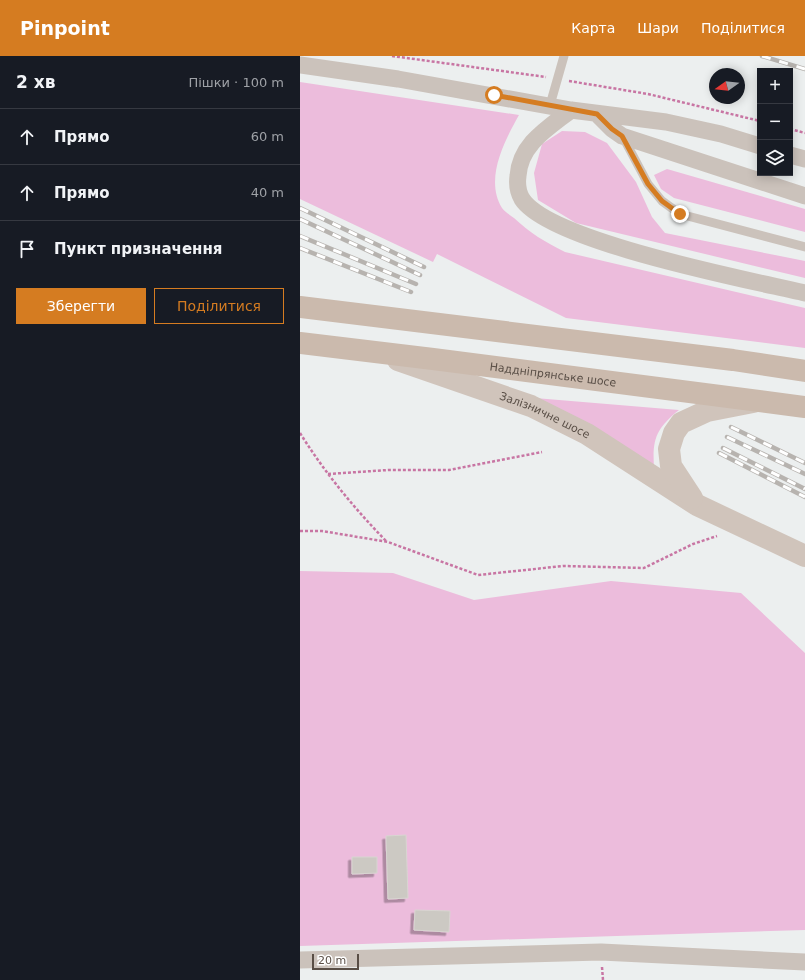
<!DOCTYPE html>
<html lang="uk">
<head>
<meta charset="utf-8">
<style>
  :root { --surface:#171b24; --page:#242831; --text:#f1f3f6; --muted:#9ea1a6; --line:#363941; --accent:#d57c21 }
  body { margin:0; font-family:"DejaVu Sans",sans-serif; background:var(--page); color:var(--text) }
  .controls { position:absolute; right:12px; top:12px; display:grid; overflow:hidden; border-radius:0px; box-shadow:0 2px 10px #0003 }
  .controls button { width:36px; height:36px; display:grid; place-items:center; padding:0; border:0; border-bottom:1px solid var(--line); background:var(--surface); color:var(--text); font:20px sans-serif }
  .compass { position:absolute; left:409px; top:12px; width:36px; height:36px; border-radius:50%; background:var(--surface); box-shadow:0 2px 10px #0003; rotate:255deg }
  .scale { position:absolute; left:12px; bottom:10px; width:47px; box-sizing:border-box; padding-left:4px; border:2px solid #594e46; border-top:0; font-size:11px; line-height:14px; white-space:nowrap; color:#594e46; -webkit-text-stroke:3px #fff; paint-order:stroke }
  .stop { position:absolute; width:12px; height:12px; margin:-9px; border:3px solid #d57c21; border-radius:50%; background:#fff }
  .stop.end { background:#d57c21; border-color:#fff; box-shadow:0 1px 4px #0008 }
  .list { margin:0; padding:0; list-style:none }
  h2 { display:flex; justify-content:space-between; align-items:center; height:52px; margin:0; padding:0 16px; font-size:17px }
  h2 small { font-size:13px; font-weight:400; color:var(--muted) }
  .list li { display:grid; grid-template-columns:26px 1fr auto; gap:12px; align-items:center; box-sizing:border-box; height:56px; padding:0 16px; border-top:1px solid var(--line) }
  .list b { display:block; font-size:15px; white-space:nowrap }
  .list em { font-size:13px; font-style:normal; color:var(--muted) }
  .actions { display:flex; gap:8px; padding:12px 16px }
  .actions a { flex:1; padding:9px 0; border:1px solid var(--accent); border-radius:0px; text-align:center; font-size:14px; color:var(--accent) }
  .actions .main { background:var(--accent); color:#fff }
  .icon { flex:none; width:22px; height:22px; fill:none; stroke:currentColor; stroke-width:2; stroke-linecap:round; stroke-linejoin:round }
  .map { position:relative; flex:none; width:505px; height:924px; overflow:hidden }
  header { display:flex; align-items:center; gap:24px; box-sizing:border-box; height:56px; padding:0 20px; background:var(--accent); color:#fff }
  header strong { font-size:19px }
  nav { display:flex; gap:22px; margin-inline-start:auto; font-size:14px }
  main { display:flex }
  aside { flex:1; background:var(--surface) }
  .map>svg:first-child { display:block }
</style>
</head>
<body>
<header>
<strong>Pinpoint</strong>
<nav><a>Карта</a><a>Шари</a><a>Поділитися</a></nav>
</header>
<main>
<aside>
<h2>2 хв<small>Пішки · 100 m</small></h2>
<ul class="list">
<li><svg class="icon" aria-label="ahead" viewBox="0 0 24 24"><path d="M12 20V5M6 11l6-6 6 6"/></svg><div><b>Прямо</b></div><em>60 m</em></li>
<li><svg class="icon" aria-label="ahead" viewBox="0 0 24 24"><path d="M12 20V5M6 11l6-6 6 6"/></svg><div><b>Прямо</b></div><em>40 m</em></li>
<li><svg class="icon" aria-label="arrive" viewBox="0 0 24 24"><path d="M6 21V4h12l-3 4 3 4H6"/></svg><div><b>Пункт призначення</b></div></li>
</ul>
<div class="actions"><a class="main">Зберегти</a><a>Поділитися</a></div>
</aside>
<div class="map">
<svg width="505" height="924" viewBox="0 0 505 924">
  <defs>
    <filter id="shadow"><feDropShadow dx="-3.5" dy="3.5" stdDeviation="0" flood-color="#0004"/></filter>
  </defs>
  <rect width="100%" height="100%" fill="#ecefef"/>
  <path fill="#ecbcdc" d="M0,26L219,59C205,84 184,123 202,152C205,156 210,159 214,162C230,177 245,186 265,196L505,252V292L266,262L137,198L133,206L0,143Z
    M262,75L285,76L307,87L336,126L352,161L365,177L505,205V222L276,167L238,144L234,117L242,88Z
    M367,113L505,153V176L374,142L361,133L354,119Z
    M235,342L379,354C357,372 352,382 354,411Z
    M0,515L93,517L174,544L311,525L441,537L505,597V874L0,890Z"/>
  <path fill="#ccc9c3" stroke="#d8d5d1" filter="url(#shadow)" d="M106,779L108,842L88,843L86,780Z
    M52,801H77V817L52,818Z
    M115,854L150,855L149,876L114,874Z"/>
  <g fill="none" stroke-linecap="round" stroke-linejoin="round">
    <path stroke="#c875a3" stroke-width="2.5" stroke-dasharray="3 2" stroke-linecap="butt" d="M92,0L246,21
      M269,25L348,38L460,65
      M490,73L505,77
      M0,377C25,417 54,452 87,486
      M28,418L88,414H149L242,396
      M0,475H22L88,486L178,519L263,510L344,512L393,488L417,480
      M302,911L303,924"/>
    <path stroke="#cbc2bb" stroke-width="9" d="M250,49L264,0
      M323,81L348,128L362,145L380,158L505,191"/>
    <path stroke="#cbc2bb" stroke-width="17" d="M0,9L98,23L271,54L366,66L421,78L460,90
      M271,54C248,72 220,88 218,120C217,127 218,136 222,143C250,186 450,224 505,237
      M297,58L312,73L322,80L505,140
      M490,99L505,103
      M0,904L301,896L505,906"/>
    <g stroke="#d0c4bb" stroke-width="22">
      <path id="s1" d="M98,304L231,350L287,378L397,449L505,500"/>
      <path d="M392,442L371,410L369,393L374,377L381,367L407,355L453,346"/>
    </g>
    <g stroke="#cbbaad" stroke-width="22">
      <path d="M0,251L433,304L505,315"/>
      <path id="s2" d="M0,287L133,303L505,351"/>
    </g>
    <g stroke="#b7b3af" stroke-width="4.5">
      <path id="rail" d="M462,0L505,13
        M0,152L124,211
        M0,163L120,219
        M0,180L116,228
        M0,192L111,236
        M431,371L505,407
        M427,381L505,418
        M423,392L505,433
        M419,397L505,441"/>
    </g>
    <use href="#rail" stroke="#fff" stroke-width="3" stroke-dasharray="9" stroke-linecap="butt"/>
  </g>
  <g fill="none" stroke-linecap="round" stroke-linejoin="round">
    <path stroke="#d57c21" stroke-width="5" d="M194,39L297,58L312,73L322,80L348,128L362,145L380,158"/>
  </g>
  <g text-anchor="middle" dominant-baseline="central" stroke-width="4" stroke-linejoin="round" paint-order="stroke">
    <g font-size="11" fill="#594e46" stroke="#fff">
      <text stroke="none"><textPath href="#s2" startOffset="255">Наддніпрянське шосе</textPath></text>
      <text stroke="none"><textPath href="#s1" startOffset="157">Залізничне шосе</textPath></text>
    </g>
  </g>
</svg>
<div class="controls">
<button>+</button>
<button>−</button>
<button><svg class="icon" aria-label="layers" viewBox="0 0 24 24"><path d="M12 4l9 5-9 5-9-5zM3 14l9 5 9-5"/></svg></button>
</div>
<svg class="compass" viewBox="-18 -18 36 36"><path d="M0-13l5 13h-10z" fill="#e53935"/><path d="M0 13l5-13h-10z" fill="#9ea1a6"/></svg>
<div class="scale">20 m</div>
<div class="stop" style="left:194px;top:39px"></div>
<div class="stop end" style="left:380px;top:158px"></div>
</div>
</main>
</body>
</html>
